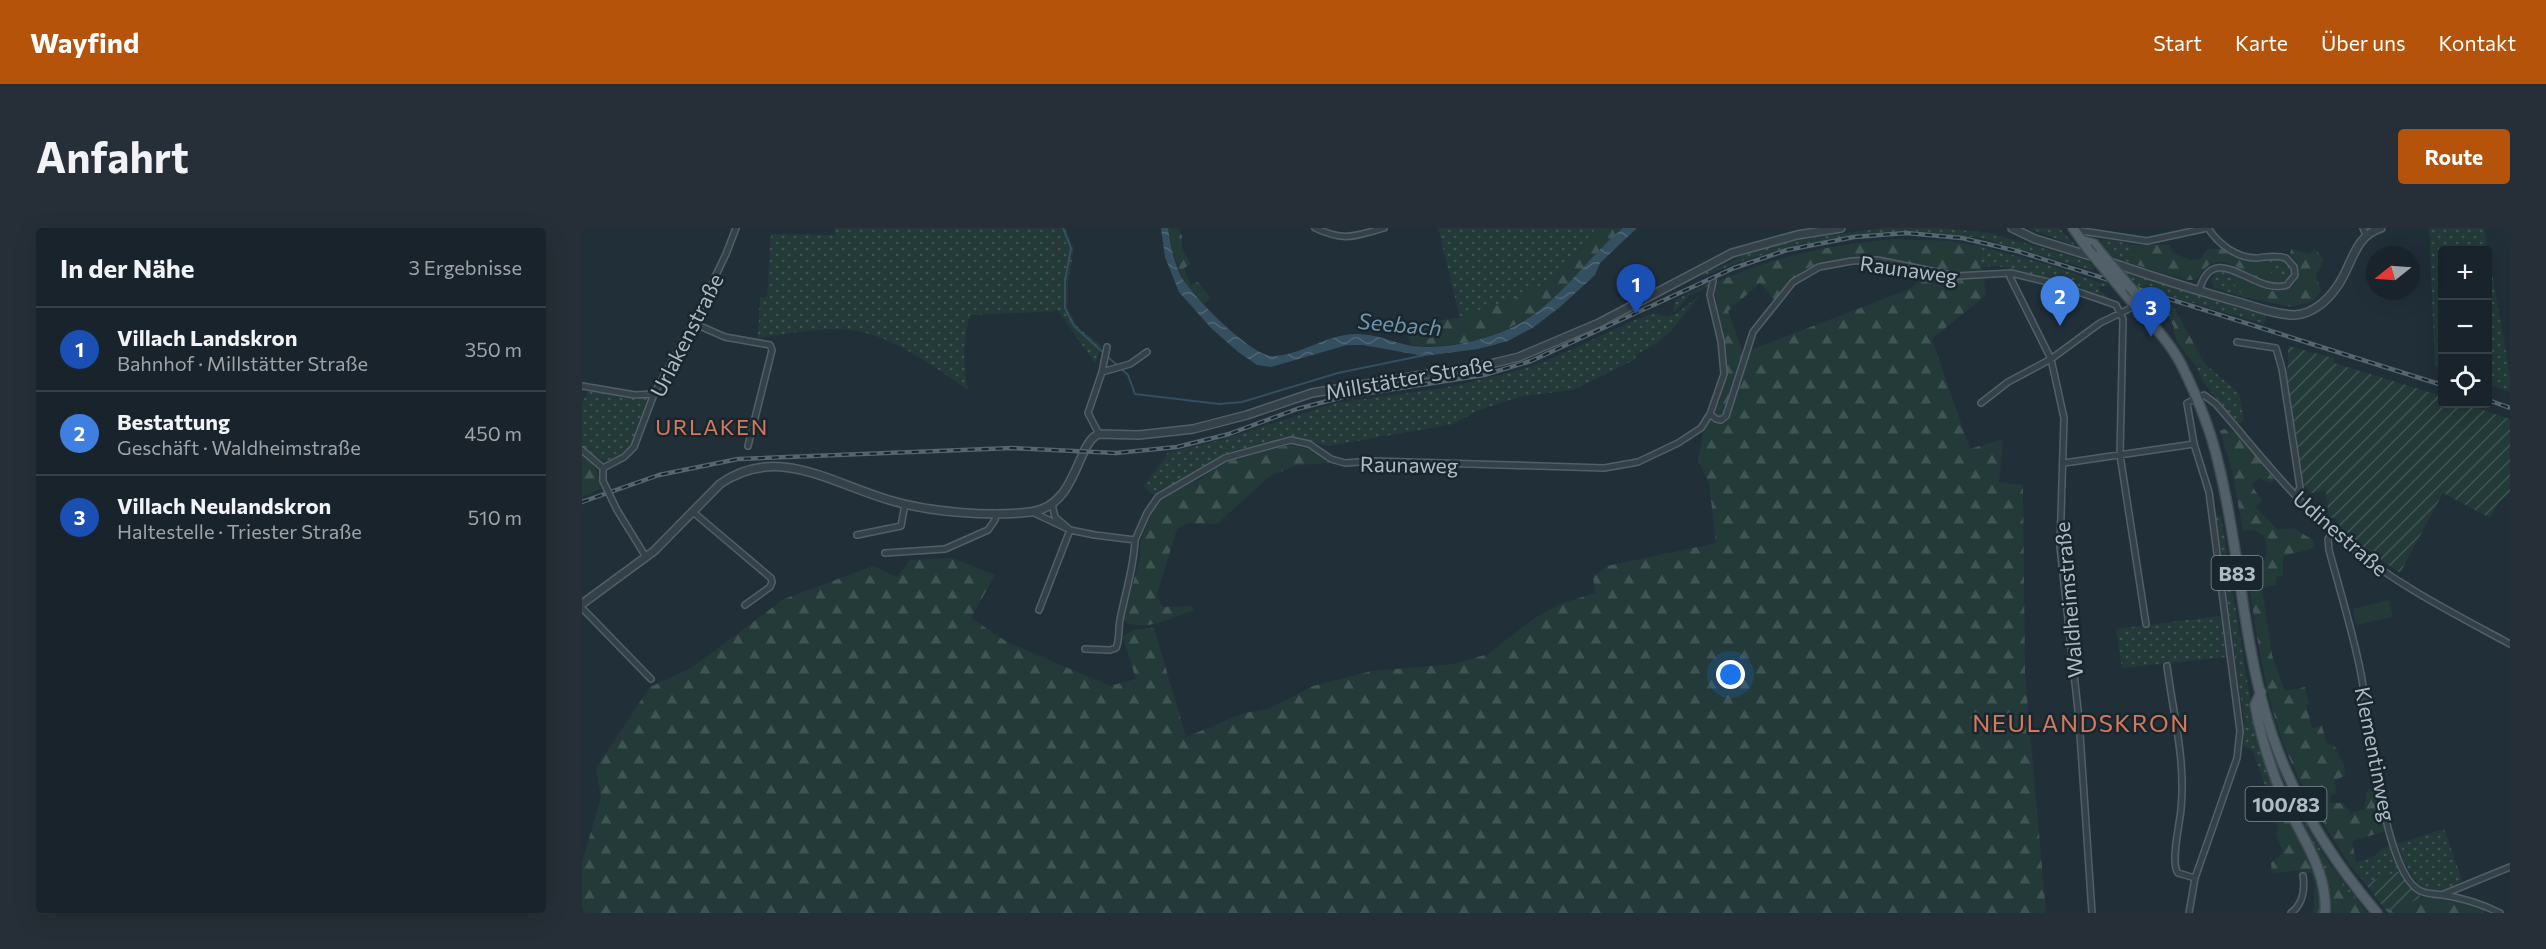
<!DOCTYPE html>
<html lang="de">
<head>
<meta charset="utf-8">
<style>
  :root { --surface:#19232b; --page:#262f37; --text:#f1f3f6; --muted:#9fa4a9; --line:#374047; --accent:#b45309 }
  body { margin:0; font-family:Commissioner,sans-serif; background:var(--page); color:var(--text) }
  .controls { position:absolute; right:18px; top:18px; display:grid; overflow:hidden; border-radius:6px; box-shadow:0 6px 24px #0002 }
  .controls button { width:54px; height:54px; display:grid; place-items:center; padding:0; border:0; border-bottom:2px solid var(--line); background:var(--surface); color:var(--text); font:30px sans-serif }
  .compass { position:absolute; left:1784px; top:18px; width:54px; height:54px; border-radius:50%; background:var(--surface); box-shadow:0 6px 24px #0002; rotate:253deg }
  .you { position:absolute; left:1149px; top:447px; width:21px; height:21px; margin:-15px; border:4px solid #fff; border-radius:50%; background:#1a73e8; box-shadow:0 0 0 9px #1a73e833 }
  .badge { display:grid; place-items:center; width:39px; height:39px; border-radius:50%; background:var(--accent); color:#fff; font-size:20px; font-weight:700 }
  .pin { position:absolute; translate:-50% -50px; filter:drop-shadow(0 2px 3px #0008) }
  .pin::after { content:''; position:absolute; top:32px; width:21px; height:18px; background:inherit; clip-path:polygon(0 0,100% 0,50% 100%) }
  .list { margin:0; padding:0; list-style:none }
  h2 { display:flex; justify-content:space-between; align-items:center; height:78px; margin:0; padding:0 24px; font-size:26px }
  h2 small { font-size:20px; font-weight:400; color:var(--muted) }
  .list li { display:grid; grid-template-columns:39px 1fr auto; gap:18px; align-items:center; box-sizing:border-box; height:84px; padding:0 24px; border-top:2px solid var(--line) }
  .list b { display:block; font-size:22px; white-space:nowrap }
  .list p { margin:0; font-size:20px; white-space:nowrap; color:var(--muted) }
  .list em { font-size:20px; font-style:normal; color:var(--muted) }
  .icon { flex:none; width:33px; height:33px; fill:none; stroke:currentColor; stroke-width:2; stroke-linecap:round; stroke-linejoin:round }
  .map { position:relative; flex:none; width:1928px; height:685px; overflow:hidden; border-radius:6px }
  header { display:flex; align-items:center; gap:36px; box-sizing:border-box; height:84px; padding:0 30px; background:var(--accent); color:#fff }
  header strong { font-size:28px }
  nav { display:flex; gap:33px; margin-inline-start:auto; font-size:21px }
  .intro { display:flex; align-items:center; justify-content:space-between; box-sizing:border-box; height:144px; padding:0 36px }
  h1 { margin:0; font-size:42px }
  .button { padding:15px 27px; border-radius:6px; background:var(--accent); color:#fff; font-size:21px; font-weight:700 }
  main { display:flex; gap:36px; padding:0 36px }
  aside { flex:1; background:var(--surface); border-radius:6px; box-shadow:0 6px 24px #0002 }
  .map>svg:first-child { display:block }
</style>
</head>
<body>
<header>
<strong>Wayfind</strong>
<nav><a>Start</a><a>Karte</a><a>Über uns</a><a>Kontakt</a></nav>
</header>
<div class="intro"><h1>Anfahrt</h1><a class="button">Route</a></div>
<main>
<aside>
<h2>In der Nähe<small>3 Ergebnisse</small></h2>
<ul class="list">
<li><span class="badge" style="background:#1a4fb4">1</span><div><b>Villach Landskron</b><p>Bahnhof · Millstätter Straße</p></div><em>350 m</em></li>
<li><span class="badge" style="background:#3f7fe0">2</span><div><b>Bestattung</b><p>Geschäft · Waldheimstraße</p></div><em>450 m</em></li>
<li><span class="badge" style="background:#1a4fb4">3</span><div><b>Villach Neulandskron</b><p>Haltestelle · Triester Straße</p></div><em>510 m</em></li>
</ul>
</aside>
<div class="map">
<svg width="1928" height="685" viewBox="0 0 1928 685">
  <defs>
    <pattern id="grass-dots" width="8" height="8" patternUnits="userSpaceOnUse" patternTransform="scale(1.5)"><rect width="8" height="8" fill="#233a38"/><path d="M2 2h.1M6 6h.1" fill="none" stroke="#405553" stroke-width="1.8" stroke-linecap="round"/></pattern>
    <pattern id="forest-firs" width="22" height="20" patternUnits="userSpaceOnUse" patternTransform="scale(1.5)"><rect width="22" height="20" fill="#233a38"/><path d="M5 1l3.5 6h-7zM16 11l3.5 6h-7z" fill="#405553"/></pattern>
    <pattern id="garden-furrows" width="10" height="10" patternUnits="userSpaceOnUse" patternTransform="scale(1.5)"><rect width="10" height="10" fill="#233a38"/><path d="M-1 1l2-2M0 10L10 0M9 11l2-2" fill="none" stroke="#405553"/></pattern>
    <pattern id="water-waves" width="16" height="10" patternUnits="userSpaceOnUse" patternTransform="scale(1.5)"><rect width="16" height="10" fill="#344f60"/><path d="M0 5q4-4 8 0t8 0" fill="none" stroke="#4f6675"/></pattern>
  </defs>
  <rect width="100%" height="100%" fill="#212f39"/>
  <path fill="url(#grass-dots)" d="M253,0H483L492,20L486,55V82L496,99L520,118L513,135L476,83L388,87C381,113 381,135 386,162C351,138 311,107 268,102C237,99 206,106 176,110L178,69H185L189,6L253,7Z
    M856,0H1014L972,52L922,75L878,89Z
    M1301,0H1359L1407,5L1506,33L1512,40L1510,42L1399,10L1328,3L1286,6L1219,16L1163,32L1119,49L1122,44L1148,35L1168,23L1196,15Z
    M1446,0H1477L1494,18Z
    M1847,0H1902L1928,147V164L1906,156V22H1860V140L1853,138Z
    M1525,11L1551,17L1550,26L1555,37C1542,32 1521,29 1519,13Z
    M1397,18L1468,37L1518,55L1524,54L1526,58L1517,59V63L1537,76L1431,42L1416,38L1399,39Z
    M1694,32H1700L1707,37L1709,45L1702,54L1701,48L1689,45L1681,33Z
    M1635,43L1653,47L1651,54L1662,69L1632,60L1629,51Z
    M1541,44L1684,88L1682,96L1554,58Z
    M1129,55V57L1107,68L1093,83H1091L1093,72Z
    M1559,64L1590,77L1595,85L1587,89L1584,86L1573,82Z
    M1118,67L1089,103L1072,117L1053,127L1054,131L991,162L941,168L897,182L871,196L746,218L715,211L687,215L638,230L574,269L561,258L584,229L585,225L639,212L754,175L861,160L919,147L960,135L1057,90C1067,87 1075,83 1084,89L1094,86Z
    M1623,136L1657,165L1662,192L1656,196L1621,154L1615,140Z
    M7,162L71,168C60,193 52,229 21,233L0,219V175Z
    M1632,280L1636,288H1639L1670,484L1676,508L1721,615L1691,572L1688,571L1670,521L1662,519V493Z
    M1637,388L1639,389L1645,429L1540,440L1534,401Z
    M1696,546L1742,628L1785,685H1781L1750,642L1748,659L1745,661Z
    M1862,601L1880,652C1841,681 1828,649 1815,616Z
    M1808,618L1818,643L1783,655L1768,637L1793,628L1799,621Z"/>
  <path fill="url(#forest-firs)" fill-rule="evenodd" d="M586,0H596L600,8V21L609,36L602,40L609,57L616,54L628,69L623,77C599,57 591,30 586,0Z
    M1014,0H1041C1020,17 1004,41 984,60C944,100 887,123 830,117L825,107L827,98L878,89L922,75L972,52Z
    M1314,11L1368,13L1397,18L1404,67L1350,111L1388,221L1421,211L1417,254L1441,257L1443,446L1464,685H0V634L19,570L14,540L68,459L109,440L202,371L291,338L315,349L328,332L370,330L413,347L389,390L425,414L528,458L554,451L541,409L551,402L572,400L604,509L662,485L686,481L731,458L790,443L871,436L906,426L954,389L978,376L1013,365L1011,348L1025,338L1134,315L1127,255L1116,232L1122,199L1138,173L1145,143L1133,62L1134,54C1197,27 1247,17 1314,11ZM1298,30L1347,41L1330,60L1161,125L1146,83L1178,55L1193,73C1202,63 1210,50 1222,42C1239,32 1277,32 1298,30Z
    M1551,17H1588L1591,25L1608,32L1619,31L1625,21H1641L1658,32L1681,33L1689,45L1701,48L1702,54C1680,60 1662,38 1641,34C1621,31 1622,50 1610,52C1602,53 1565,40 1555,37L1550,26Z
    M1709,21L1727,26L1733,21L1742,31L1734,48L1739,63L1731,73L1710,79L1662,69L1651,54L1653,47C1665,52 1679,61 1692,63C1714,67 1726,40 1708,27Z
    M1595,85L1623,136L1615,140C1607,128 1590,115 1592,99L1587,89Z
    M1642,201L1655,205L1693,252L1688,255L1677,250L1669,257L1680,272L1674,279L1696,302L1711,300L1731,312L1733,320L1701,328V348L1694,349V357L1680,360L1690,427L1703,463L1723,459L1727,476L1724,477L1730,500L1740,498L1745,516L1752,517L1762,537L1763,548L1753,552L1754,565L1748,568V575H1761L1768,585L1782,582L1785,563L1793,560L1804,603L1770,613L1774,635L1768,637C1738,591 1708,543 1693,490C1680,445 1673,399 1667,353L1679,346L1685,323L1682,308L1673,302L1661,303L1650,243L1638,203Z
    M707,217L731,222L747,235L716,237L688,248L635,296L606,295L595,301L575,366L580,379L610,378L612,382C592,389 560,406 541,392L558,330V314L572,280L578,273L595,262L619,251L639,235Z
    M0,224L14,240L19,261L0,269Z
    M1688,571L1691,572L1695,581L1700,582L1721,615L1737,653L1740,685H1731L1733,658L1729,644L1717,647L1716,642L1690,646L1689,635L1701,625L1694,606L1696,602Z
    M1750,642L1781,685H1747L1745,661L1748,659L1744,644Z
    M1840,669L1865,671L1902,681L1901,685H1807L1802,680L1814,682Z"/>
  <path fill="url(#garden-furrows)" d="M1706,118L1752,130V135L1860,168V176H1883L1928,191V264L1917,274L1908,290L1861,265L1818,345L1766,309L1752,289L1747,291L1744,263L1729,265L1722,257L1703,147L1706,138Z
    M1818,643L1832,664L1840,669L1814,682L1802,680L1783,655Z"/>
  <path fill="#233a38" d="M1807,372L1811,389L1774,397L1770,381Z"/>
  <path fill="url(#water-waves)" d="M579,0H586C588,15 591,30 597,44C606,65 668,127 690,128C715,129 746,106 773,106C793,105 812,115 831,118C863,122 900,113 929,100C977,77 1002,32 1041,0H1055L1018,35L1013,47L978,79L952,99L926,113L896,121L842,128L781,117H765L689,139L675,137L655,123L629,100L597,64L583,29Z"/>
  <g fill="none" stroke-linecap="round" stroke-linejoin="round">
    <path stroke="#344f60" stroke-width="2" d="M481,0L489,20L483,53V80L492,98L546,147L553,166L637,176L660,174L756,145L843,127"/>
    <g stroke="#525f67" stroke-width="8">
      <path id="minor" d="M733,0C763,14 772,8 802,0
        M1781,0L1784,7
        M1494,2L1565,13L1625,0
        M1429,45L1428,49L1469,131L1482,190L1478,319L1497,491L1510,685
        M1617,63C1632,8 1673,69 1705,57L1713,47L1712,39L1704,30C1694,27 1685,29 1674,30C1655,30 1636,16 1626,0
        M111,95L143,109L188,117L190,122L166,218
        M1655,114L1694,120L1700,141L1718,259L1714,268
        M520,144L548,136L565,124
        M0,158L53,167L72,166
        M1399,175L1426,154L1469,131L1518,95L1553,78
        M1128,186L1134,191L1139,192L1144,188L1171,104L1211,54L1237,39L1270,33L1295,32L1375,48L1429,45L1470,55L1534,77L1541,91L1538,227L1564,396
        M517,206L506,185L520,144L525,119
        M0,222L21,240
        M1482,235L1612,216
        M21,253V240L42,229L52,219L72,166L111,95L144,26L154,0
        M35,282L64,329
        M111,284L189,350L190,354L188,359L163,377
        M450,284L488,302L513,307L553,312L565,285L576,269L643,230L709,212L727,216L749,231L763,235L792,233L1022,240L1056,234L1096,215L1119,200L1128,186L1142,146L1139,113L1128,67L1131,53
        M1751,304L1746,311L1747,322C1758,363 1771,404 1779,446C1787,489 1801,637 1835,661C1843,667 1852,665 1861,667C1881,670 1900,676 1918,685
        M275,307L319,298L323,276
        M303,325L363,321L406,302L413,292L414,285
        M0,380L69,451
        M457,382L488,302L473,289L470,276
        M503,421L528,422L534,420C538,411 536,402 538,392C543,365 552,340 553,312
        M1585,438C1591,485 1604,533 1599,581C1598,595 1588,635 1596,645L1613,650
        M1862,666L1928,639
        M1607,685L1613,650L1655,530L1658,503L1627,264L1612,216L1605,175L1622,167L1634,176C1676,224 1715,276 1765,316C1815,357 1871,385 1928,416
        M1709,685C1721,676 1723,661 1721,648"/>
    </g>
    <g stroke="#525f67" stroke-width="10">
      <path id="tertiary" d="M1430,0L1453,11L1512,29
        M1528,34C1572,49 1615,63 1660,75C1676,80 1696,87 1713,87C1730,86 1745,73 1754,60C1770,40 1771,8 1799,0
        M0,376L72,323L138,256C195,216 249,255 307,272C347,284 407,289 448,284C496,279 494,214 517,206L557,207L611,201L665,187L730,165L908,136L937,129L1017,95L1150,25L1215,7L1259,0"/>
    </g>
    <g stroke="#3e4a52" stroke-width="12">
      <path id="primary" d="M1491,0L1505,20
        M1502,13L1512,16L1519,25
        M1539,61C1559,86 1584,107 1599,136C1615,168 1629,202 1637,238C1657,319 1660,403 1683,484C1704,559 1745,626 1795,685
        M1679,464L1673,477C1679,509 1688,539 1701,569C1718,607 1746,642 1743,685"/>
    </g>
    <use href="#minor" stroke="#344149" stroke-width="5"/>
    <use href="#tertiary" stroke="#344149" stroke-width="7"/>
    <use href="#primary" stroke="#526069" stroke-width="9"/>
    <g stroke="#566670" stroke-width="4.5">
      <path id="rail" d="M1906,172L1928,180
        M0,274L77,247L156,231L430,220L534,225L595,219L647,206L715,181L761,169L902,147L949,133L1152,40L1205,22L1272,9L1324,5L1380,10L1435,23L1860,157"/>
    </g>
    <use href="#rail" stroke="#1a262d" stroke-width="2" stroke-dasharray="7" stroke-linecap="butt"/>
    <g stroke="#525f67" stroke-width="8" stroke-linecap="butt">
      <path id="minor-bridge" d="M21,253L35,282"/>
    </g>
    <g stroke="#3e4a52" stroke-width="12" stroke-linecap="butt">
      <path id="primary-bridge" d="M1505,20L1539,61
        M1519,25L1553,65"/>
    </g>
    <use href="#minor-bridge" stroke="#344149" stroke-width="5"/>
    <use href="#primary-bridge" stroke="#526069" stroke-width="9"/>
  </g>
  <g text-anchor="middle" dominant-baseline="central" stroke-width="5" stroke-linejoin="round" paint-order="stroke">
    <g fill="#1a262d" stroke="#828f97" stroke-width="1.5">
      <rect x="1629.5" y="328" width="51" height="34" rx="4.5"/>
      <rect x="1663.5" y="559" width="81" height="34" rx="4.5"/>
    </g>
    <g font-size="20" font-weight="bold" fill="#afbcc5">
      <text x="1655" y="345">B83</text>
      <text x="1704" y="576">100/83</text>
    </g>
    <g font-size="21" fill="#afbcc5" stroke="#1a262d">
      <text transform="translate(1327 41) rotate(8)">Raunaweg</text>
      <text transform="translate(104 107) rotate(-63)">Urlakenstraße</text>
      <text transform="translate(827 149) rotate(-10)">Millstätter Straße</text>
      <text transform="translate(827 236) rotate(1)">Raunaweg</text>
      <text transform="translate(1759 305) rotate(41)">Udinestraße</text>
      <text transform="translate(1486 372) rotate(-95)">Waldheimstraße</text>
      <text transform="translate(1794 526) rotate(79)">Klementinweg</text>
    </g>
    <g font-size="22" font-style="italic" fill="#6f94aa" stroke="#1a262d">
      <text transform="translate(818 96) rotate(5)">Seebach</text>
    </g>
    <g font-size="22" letter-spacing="1.5" fill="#d4795c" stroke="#1a262d">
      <text x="130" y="198">URLAKEN</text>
    </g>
    <g font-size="24" letter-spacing="1.5" fill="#d4795c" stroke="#1a262d">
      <text x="1499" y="494">NEULANDSKRON</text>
    </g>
  </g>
</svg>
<div class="controls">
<button>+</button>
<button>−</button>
<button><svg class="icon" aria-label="locate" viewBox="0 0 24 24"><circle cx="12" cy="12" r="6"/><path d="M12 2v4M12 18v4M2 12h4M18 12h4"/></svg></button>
</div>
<svg class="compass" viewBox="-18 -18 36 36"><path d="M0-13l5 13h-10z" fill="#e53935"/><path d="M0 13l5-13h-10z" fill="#9fa4a9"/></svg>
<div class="you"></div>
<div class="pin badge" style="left:1054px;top:86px;background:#1a4fb4">1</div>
<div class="pin badge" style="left:1478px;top:98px;background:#3f7fe0">2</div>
<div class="pin badge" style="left:1569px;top:109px;background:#1a4fb4">3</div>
</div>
</main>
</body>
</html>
